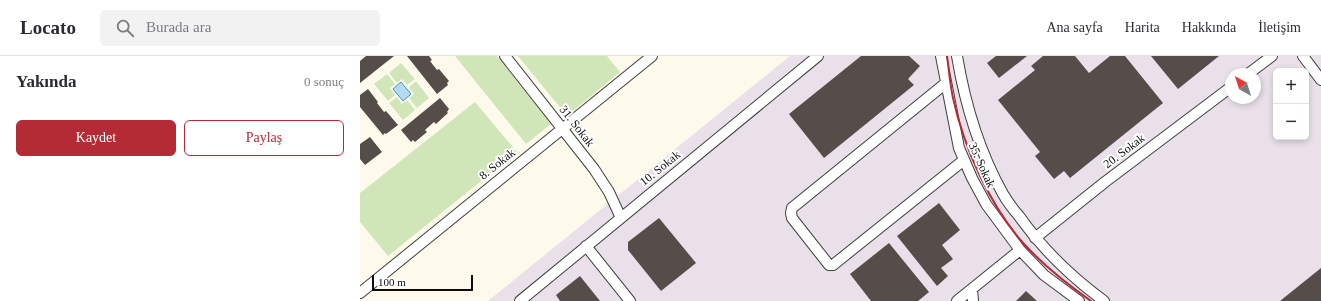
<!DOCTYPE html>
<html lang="tr">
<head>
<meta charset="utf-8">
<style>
  :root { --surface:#fff; --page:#f2f2f3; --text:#2b2b33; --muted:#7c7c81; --line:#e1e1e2; --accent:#b32c35 }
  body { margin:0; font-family:"Times New Roman",serif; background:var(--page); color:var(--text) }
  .controls { position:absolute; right:12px; top:12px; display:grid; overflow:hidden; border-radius:6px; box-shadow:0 2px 6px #0003 }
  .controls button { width:36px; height:36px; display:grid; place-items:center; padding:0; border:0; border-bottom:1px solid var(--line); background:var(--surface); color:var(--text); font:20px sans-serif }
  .compass { position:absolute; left:865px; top:12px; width:36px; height:36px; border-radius:50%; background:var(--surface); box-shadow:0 2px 6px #0003; rotate:321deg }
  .scale { position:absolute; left:12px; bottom:10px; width:101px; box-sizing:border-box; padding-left:4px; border:2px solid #0c0c0c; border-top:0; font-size:11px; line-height:14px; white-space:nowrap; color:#0c0c0c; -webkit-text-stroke:3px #fff; paint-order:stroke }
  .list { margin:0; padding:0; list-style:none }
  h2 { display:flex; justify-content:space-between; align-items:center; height:52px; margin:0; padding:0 16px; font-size:17px }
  h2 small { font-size:13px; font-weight:400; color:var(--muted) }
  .actions { display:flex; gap:8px; padding:12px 16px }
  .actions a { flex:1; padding:9px 0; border:1px solid var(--accent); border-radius:6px; text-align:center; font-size:14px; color:var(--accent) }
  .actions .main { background:var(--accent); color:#fff }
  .icon { flex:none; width:22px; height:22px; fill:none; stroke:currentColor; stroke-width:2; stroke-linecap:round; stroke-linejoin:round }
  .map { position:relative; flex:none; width:961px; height:245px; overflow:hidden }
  header { display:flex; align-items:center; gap:24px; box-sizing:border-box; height:56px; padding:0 20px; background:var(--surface); border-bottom:1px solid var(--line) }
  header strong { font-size:19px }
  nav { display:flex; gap:22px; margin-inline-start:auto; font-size:14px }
  .search { width:280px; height:36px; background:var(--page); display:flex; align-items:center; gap:10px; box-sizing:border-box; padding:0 14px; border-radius:6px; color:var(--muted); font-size:15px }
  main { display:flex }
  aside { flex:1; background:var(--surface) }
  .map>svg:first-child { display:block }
</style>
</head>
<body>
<header>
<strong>Locato</strong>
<div class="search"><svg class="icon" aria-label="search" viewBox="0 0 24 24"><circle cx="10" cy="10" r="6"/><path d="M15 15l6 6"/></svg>Burada ara</div>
<nav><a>Ana sayfa</a><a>Harita</a><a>Hakkında</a><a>İletişim</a></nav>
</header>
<main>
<aside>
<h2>Yakında<small>0 sonuç</small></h2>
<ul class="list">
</ul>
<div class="actions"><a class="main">Kaydet</a><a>Paylaş</a></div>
</aside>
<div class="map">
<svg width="961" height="245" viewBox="0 0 961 245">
  <rect width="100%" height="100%" fill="#fefaeb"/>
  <path fill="#e9e0ea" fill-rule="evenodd" d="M430,0H961V245H128ZM916,15H946V81H916ZM871,18H895V42H871Z"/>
  <path fill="#d0e6b8" d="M95,0H137L191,68L166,88Z
    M158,0H247L260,16L207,60Z
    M41,7L55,23L47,29L42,23L37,27L29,17Z
    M27,18L35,28L30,32L35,39L28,45L14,28Z
    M56,25L69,42L57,52L49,42L54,38L49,31Z
    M37,41L42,48L47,44L55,54L43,64L29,47Z
    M115,46L157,96L28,200L0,166V137Z"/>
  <path fill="#b3dcf2" stroke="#3e92c5" d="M41,26L51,38L43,45L33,33Z"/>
  <path fill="#544d49" d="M6,0H34L0,27V5Z
    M47,0H69L72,4L70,5L77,14L79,13L89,25L87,27L88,29L77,38Z
    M501,0H549L560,10L548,23L554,29L464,102L429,58Z
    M636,0H667L639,22L627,7Z
    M683,0H715L729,17L750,0H765L803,47L710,122L704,115L694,123L675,100L680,96L638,44L675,14L671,10Z
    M791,0H859L818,33Z
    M8,33L18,46L17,47L24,56L26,55L38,69L26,78L25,77L23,79L0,51V39Z
    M80,42L89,53L87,56L88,57L76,68L74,66L65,74L67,76L55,86L53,84L51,86L41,74Z
    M10,81L22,96L5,109L0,103V88Z
    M579,147L600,174L582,189L593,203L581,212L588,220L577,230L537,180Z
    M299,162L336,207L301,235L268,194V186Z
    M529,187L569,236L558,245H511L490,218Z
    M961,212V245H920Z
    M220,220L240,245H200L196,239Z
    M666,235L677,245H656Z"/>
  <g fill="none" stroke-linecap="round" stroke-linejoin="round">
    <g stroke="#3f3f3f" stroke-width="12">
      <path id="minor" d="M145,0L234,113L249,136L261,162
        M581,0L599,92L612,122L626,148L660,194L684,219L719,245
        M597,0C605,48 619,95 643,138C647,145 653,153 659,160C683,194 710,220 744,245
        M943,0L961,24
        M888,18L912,0
        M586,27L432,152L431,157L432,162L469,209H473L604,104
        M675,182L745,126L871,31
        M226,190L270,245
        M612,233L613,245
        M0,237L292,0
        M160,245L458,0
        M597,245L660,194"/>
    </g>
    <use href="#minor" stroke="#fff" stroke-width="10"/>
    <path stroke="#b32c35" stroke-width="2" d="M587,0C589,14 590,28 593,42C604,92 630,150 664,188C684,210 707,228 731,245"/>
  </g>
  <g text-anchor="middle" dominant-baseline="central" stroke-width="4" stroke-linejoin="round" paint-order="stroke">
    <g font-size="12" fill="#0c0c0c" stroke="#fff">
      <text transform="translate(217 70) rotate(52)">31. Sokak</text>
      <text transform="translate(764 95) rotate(-37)">20. Sokak</text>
      <text transform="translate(137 108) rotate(-39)">8. Sokak</text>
      <text transform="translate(622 109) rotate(66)">35. Sokak</text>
      <text transform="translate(300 112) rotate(-39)">10. Sokak</text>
    </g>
  </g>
</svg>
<div class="controls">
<button>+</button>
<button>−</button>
</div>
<svg class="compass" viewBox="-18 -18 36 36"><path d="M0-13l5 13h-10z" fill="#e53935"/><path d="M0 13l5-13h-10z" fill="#7c7c81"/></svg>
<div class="scale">100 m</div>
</div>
</main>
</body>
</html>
